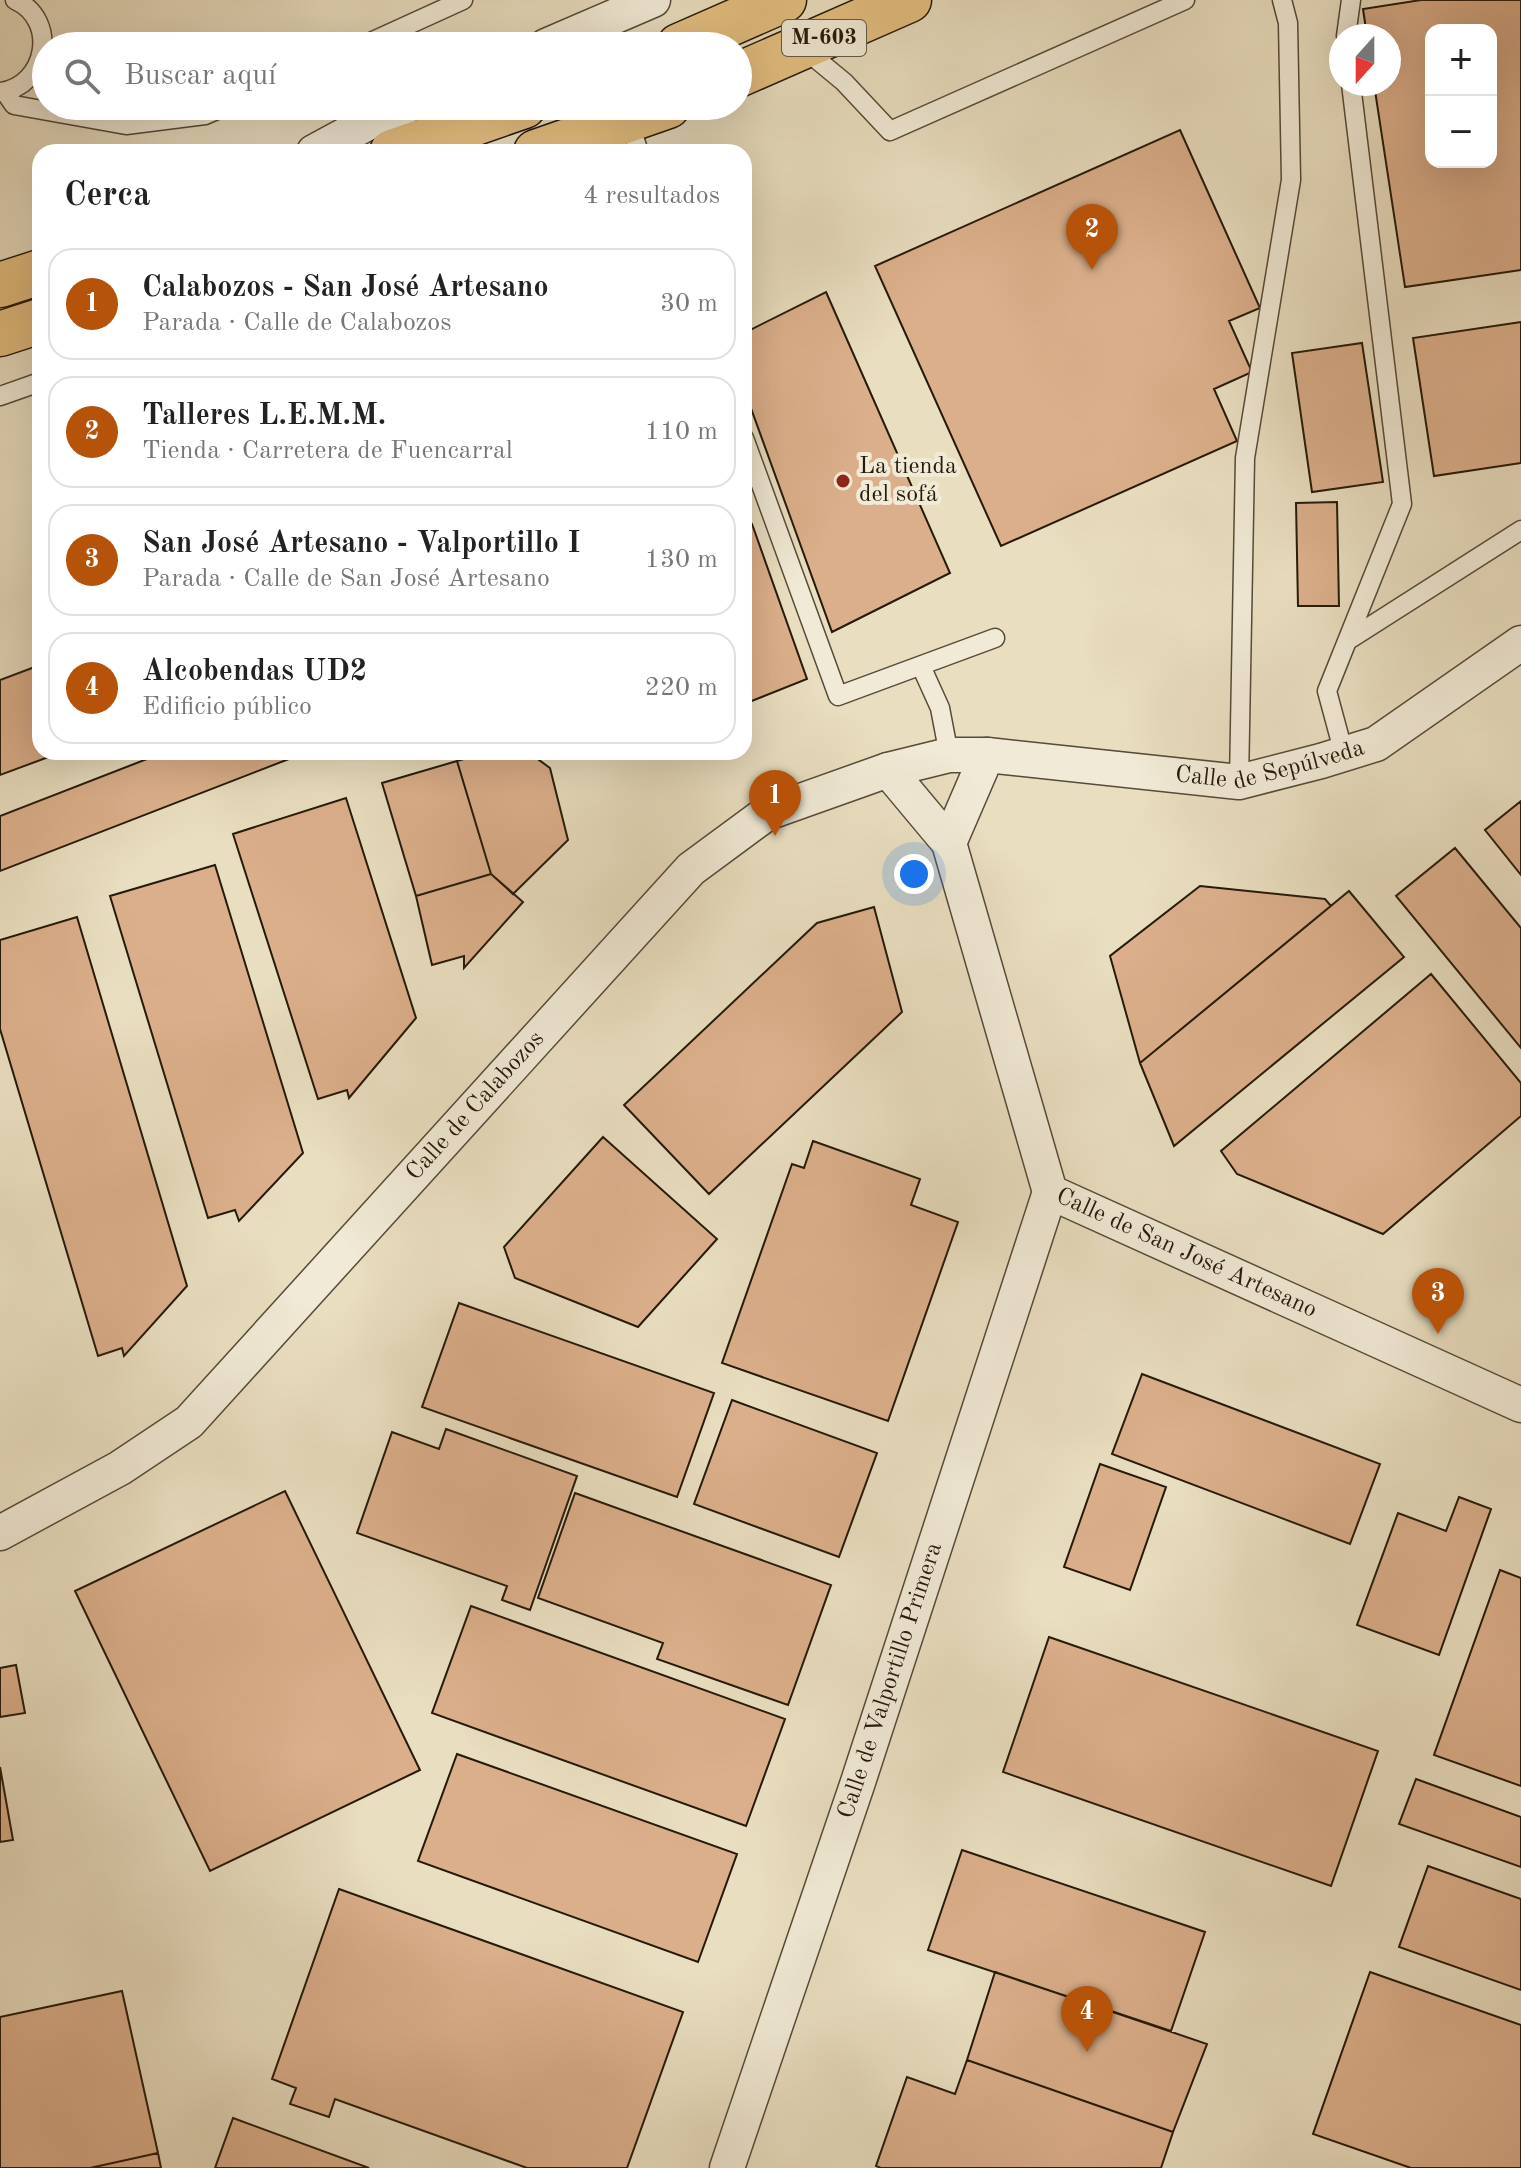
<!DOCTYPE html>
<html lang="es">
<head>
<meta charset="utf-8">
<style>
  :root { --surface:#fff; --page:#f6f6f6; --text:#222; --muted:#767676; --line:#e0e0e0; --accent:#b45309 }
  body { margin:0; font-family:"Old Standard TT",serif; background:var(--page); color:var(--text) }
  .controls { position:absolute; right:24px; top:24px; display:grid; overflow:hidden; border-radius:16px; box-shadow:0 8px 32px #0002 }
  .controls button { width:72px; height:72px; display:grid; place-items:center; padding:0; border:0; border-bottom:2px solid var(--line); background:var(--surface); color:var(--text); font:40px sans-serif }
  .compass { position:absolute; left:1329px; top:24px; width:72px; height:72px; border-radius:50%; background:var(--surface); box-shadow:0 8px 32px #0002; rotate:201deg }
  .you { position:absolute; left:914px; top:874px; width:28px; height:28px; margin:-20px; border:6px solid #fff; border-radius:50%; background:#1a73e8; box-shadow:0 0 0 12px #1a73e833 }
  .badge { display:grid; place-items:center; width:52px; height:52px; border-radius:50%; background:var(--accent); color:#fff; font-size:26px; font-weight:700 }
  .pin { position:absolute; translate:-50% -66px; filter:drop-shadow(0 2px 4px #0008) }
  .pin::after { content:''; position:absolute; top:42px; width:28px; height:24px; background:inherit; clip-path:polygon(0 0,100% 0,50% 100%) }
  .list { margin:0; padding:0; list-style:none }
  h2 { display:flex; justify-content:space-between; align-items:center; height:104px; margin:0; padding:0 32px; font-size:34px }
  h2 small { font-size:26px; font-weight:400; color:var(--muted) }
  .list li { display:grid; grid-template-columns:52px 1fr auto; gap:24px; align-items:center; box-sizing:border-box; height:112px; margin:0 16px 16px; padding:0 16px; border:2px solid var(--line); border-radius:24px }
  .list b { display:block; font-size:30px; white-space:nowrap }
  .list p { margin:0; font-size:26px; white-space:nowrap; color:var(--muted) }
  .list em { font-size:26px; font-style:normal; color:var(--muted) }
  .icon { flex:none; width:44px; height:44px; fill:none; stroke:currentColor; stroke-width:2; stroke-linecap:round; stroke-linejoin:round }
  .map { position:relative; flex:none; width:1521px; height:2168px; overflow:hidden }
  .search { position:absolute; background:var(--surface); box-shadow:0 8px 32px #0002; left:32px; top:32px; width:720px; height:88px; display:flex; align-items:center; gap:20px; box-sizing:border-box; padding:0 28px; border-radius:44px; color:var(--muted); font-size:30px }
  .panel { position:absolute; background:var(--surface); box-shadow:0 8px 32px #0002; left:32px; top:144px; width:720px; height:616px; border-radius:24px }
  .map>svg:first-child { display:block }
</style>
</head>
<body>
<div class="map">
<svg width="1521" height="2168" viewBox="0 0 1521 2168">
  <rect width="100%" height="100%" fill="#e9dec0"/>
  <filter id="stains"><feTurbulence type="fractalNoise" baseFrequency=".0025" numOctaves="4"/><feColorMatrix values="0 0 0 0 .2 0 0 0 0 .09 0 0 0 0 .02 0 0 0 .5 -.17"/></filter>
  <radialGradient id="worn" r=".72"><stop offset=".6" stop-color="#630" stop-opacity="0"/><stop offset="1" stop-color="#630" stop-opacity=".3"/></radialGradient>
  <path fill="#dbaf8b" stroke="#25190a" stroke-width="2" fill-rule="evenodd" d="M1421,0H1521V270L1405,287L1374,84H1389V36H1367L1363,9ZM1431,30H1491V162H1431Z
    M1180,130L1260,308L1229,321L1252,372L1214,389L1237,441L1001,546L875,266Z
    M826,292L950,573L832,632L744,389V333Z
    M1521,322V463L1434,476L1413,338Z
    M1362,343L1383,482L1312,492L1292,353Z
    M1337,502L1339,606H1298L1296,503Z
    M752,524L807,679L744,704V527Z
    M40,665V752H62L0,775V680Z
    M165,752H307L0,871V816Z
    M487,752H528L550,768L568,840L513,894L491,874L457,761Z
    M457,761L491,874L416,896L382,783Z
    M346,798L416,1018L349,1098L347,1090L318,1099L233,834Z
    M1521,801V875L1485,830Z
    M1455,848L1521,928V1048L1396,896Z
    M215,865L303,1153L239,1221L235,1210L208,1218L110,896Z
    M491,874L523,902L464,968V956L432,965L416,896Z
    M1200,886L1325,899L1331,906L1140,1063L1110,956Z
    M1349,891L1404,957L1174,1146L1140,1063Z
    M874,907L902,1012L709,1194L624,1105L817,923Z
    M77,917L187,1286L124,1356L122,1348L98,1356L0,1029V940Z
    M1431,974L1521,1083V1116L1383,1234L1237,1174L1221,1151Z
    M603,1137L717,1239L638,1327L515,1278L504,1247Z
    M813,1141L920,1179L911,1205L958,1222L888,1421L722,1363L792,1164L804,1168Z
    M459,1303L714,1393L677,1497L422,1407Z
    M1142,1374L1380,1464L1350,1544L1112,1454Z
    M732,1400L877,1453L839,1557L694,1504Z
    M446,1429L577,1476L530,1610L502,1600L507,1586L357,1533L392,1432L439,1449Z
    M1100,1464L1166,1487L1130,1590L1064,1567Z
    M285,1491L420,1770L210,1871L75,1591Z
    M575,1493L831,1585L788,1705L657,1659L663,1643L538,1598Z
    M1459,1497L1491,1509L1439,1655L1357,1625L1398,1513L1446,1531Z
    M1500,1570L1521,1578V1786L1434,1755Z
    M471,1606L785,1719L746,1826L432,1713Z
    M1049,1637L1378,1751L1331,1886L1003,1772Z
    M16,1665L25,1713L0,1717V1668Z
    M457,1754L737,1854L698,1962L418,1861Z
    M0,1767L13,1840L0,1842Z
    M1416,1779L1521,1817V1867L1399,1824Z
    M962,1850L1205,1932L1171,2031L928,1950Z
    M1428,1866L1521,1899V1990L1399,1947Z
    M339,1889L683,2012L627,2168H527L335,2099L329,2117L290,2104L296,2088L272,2079Z
    M995,1972L1207,2044L1173,2132L967,2060Z
    M1370,1972L1521,2025V2168H1411L1313,2134Z
    M122,1991L158,2153L90,2168H0V2017Z
    M967,2060L1173,2132L1161,2168H881L876,2166L907,2077L955,2094Z
    M233,2118L369,2168H215Z
    M158,2153L161,2168H90Z"/>
  <g fill="none" stroke-linecap="round" stroke-linejoin="round">
    <g stroke="#564a38" stroke-width="21">
      <path id="lane" d="M1346,36L1351,0
        M362,46L463,0
        M804,49L844,82L890,131L1185,0
        M0,92C47,86 59,20 15,0
        M5,92L14,105L126,125L205,115L226,106
        M632,131L639,152
        M0,396L40,382
        M744,438L838,696L995,638
        M1347,641L1521,530
        M921,666L940,708L949,755
        M1344,754L1327,691L1402,504L1351,84
        M1239,782L1245,458L1291,180L1288,23L1282,0"/>
    </g>
    <g stroke="#564a38" stroke-width="37">
      <g id="street">
        <path d="M546,46L653,0"/>
        <path d="M314,152L373,120L407,106"/>
        <path id="s1" d="M888,770L949,843L1050,1192L1521,1405"/>
        <path d="M949,843L987,755"/>
        <path id="s2" d="M0,1533L120,1468L189,1422L691,869L767,813L888,770L949,755H987L1239,782L1321,761L1376,744L1521,643"/>
        <path id="s3" d="M727,2168L858,1782L1050,1192"/>
      </g>
    </g>
    <g stroke="#25190a" stroke-width="47">
      <path id="highway" d="M679,46L784,0
        M738,75L909,0
        M392,152L524,106
        M536,152L668,106
        M0,285L40,272
        M0,334L40,321"/>
    </g>
    <use href="#lane" stroke="#f1ead6" stroke-width="18"/>
    <use href="#street" stroke="#f1ead6" stroke-width="34"/>
    <use href="#highway" stroke="#e4bf80" stroke-width="44"/>
  </g>
  <circle fill="#8f2418" stroke="#f1ead6" stroke-width="3" cx="843" cy="481" r="8"/>
  <g text-anchor="middle" dominant-baseline="central" stroke-width="8" stroke-linejoin="round" paint-order="stroke">
    <rect fill="#f1ead6" stroke="#625847" stroke-width="2" x="782" y="20" width="84" height="36" rx="6"/>
    <g font-size="22" font-weight="bold" fill="#25190a">
      <text x="824" y="38">M-603</text>
    </g>
    <g font-size="24" fill="#25190a" stroke="#f1ead6" text-anchor="start">
      <text x="859" y="467">La tienda<tspan x="859" dy="28">del sofá</tspan></text>
    </g>
    <g font-size="24" fill="#25190a" stroke="#f1ead6">
      <text stroke="none"><textPath href="#s2" startOffset="1576">Calle de Sepúlveda</textPath></text>
      <text stroke="none"><textPath href="#s2" startOffset="646">Calle de Calabozos</textPath></text>
      <text stroke="none"><textPath href="#s1" startOffset="608">Calle de San José Artesano</textPath></text>
      <text stroke="none"><textPath href="#s3" startOffset="514">Calle de Valportillo Primera</textPath></text>
    </g>
  </g>
  <rect width="100%" height="100%" filter="url(#stains)"/>
  <rect width="100%" height="100%" fill="url(#worn)"/>
</svg>
<div class="controls">
<button>+</button>
<button>−</button>
</div>
<svg class="compass" viewBox="-18 -18 36 36"><path d="M0-13l5 13h-10z" fill="#e53935"/><path d="M0 13l5-13h-10z" fill="#767676"/></svg>
<div class="you"></div>
<div class="pin badge" style="left:775px;top:836px">1</div>
<div class="pin badge" style="left:1092px;top:270px">2</div>
<div class="pin badge" style="left:1438px;top:1334px">3</div>
<div class="pin badge" style="left:1087px;top:2052px">4</div>
<div class="search"><svg class="icon" aria-label="search" viewBox="0 0 24 24"><circle cx="10" cy="10" r="6"/><path d="M15 15l6 6"/></svg>Buscar aquí</div>
<section class="panel">
<h2>Cerca<small>4 resultados</small></h2>
<ul class="list">
<li><span class="badge">1</span><div><b>Calabozos - San José Artesano</b><p>Parada · Calle de Calabozos</p></div><em>30 m</em></li>
<li><span class="badge">2</span><div><b>Talleres L.E.M.M.</b><p>Tienda · Carretera de Fuencarral</p></div><em>110 m</em></li>
<li><span class="badge">3</span><div><b>San José Artesano - Valportillo I</b><p>Parada · Calle de San José Artesano</p></div><em>130 m</em></li>
<li><span class="badge">4</span><div><b>Alcobendas UD2</b><p>Edificio público</p></div><em>220 m</em></li>
</ul>
</section>
</div>
</body>
</html>
